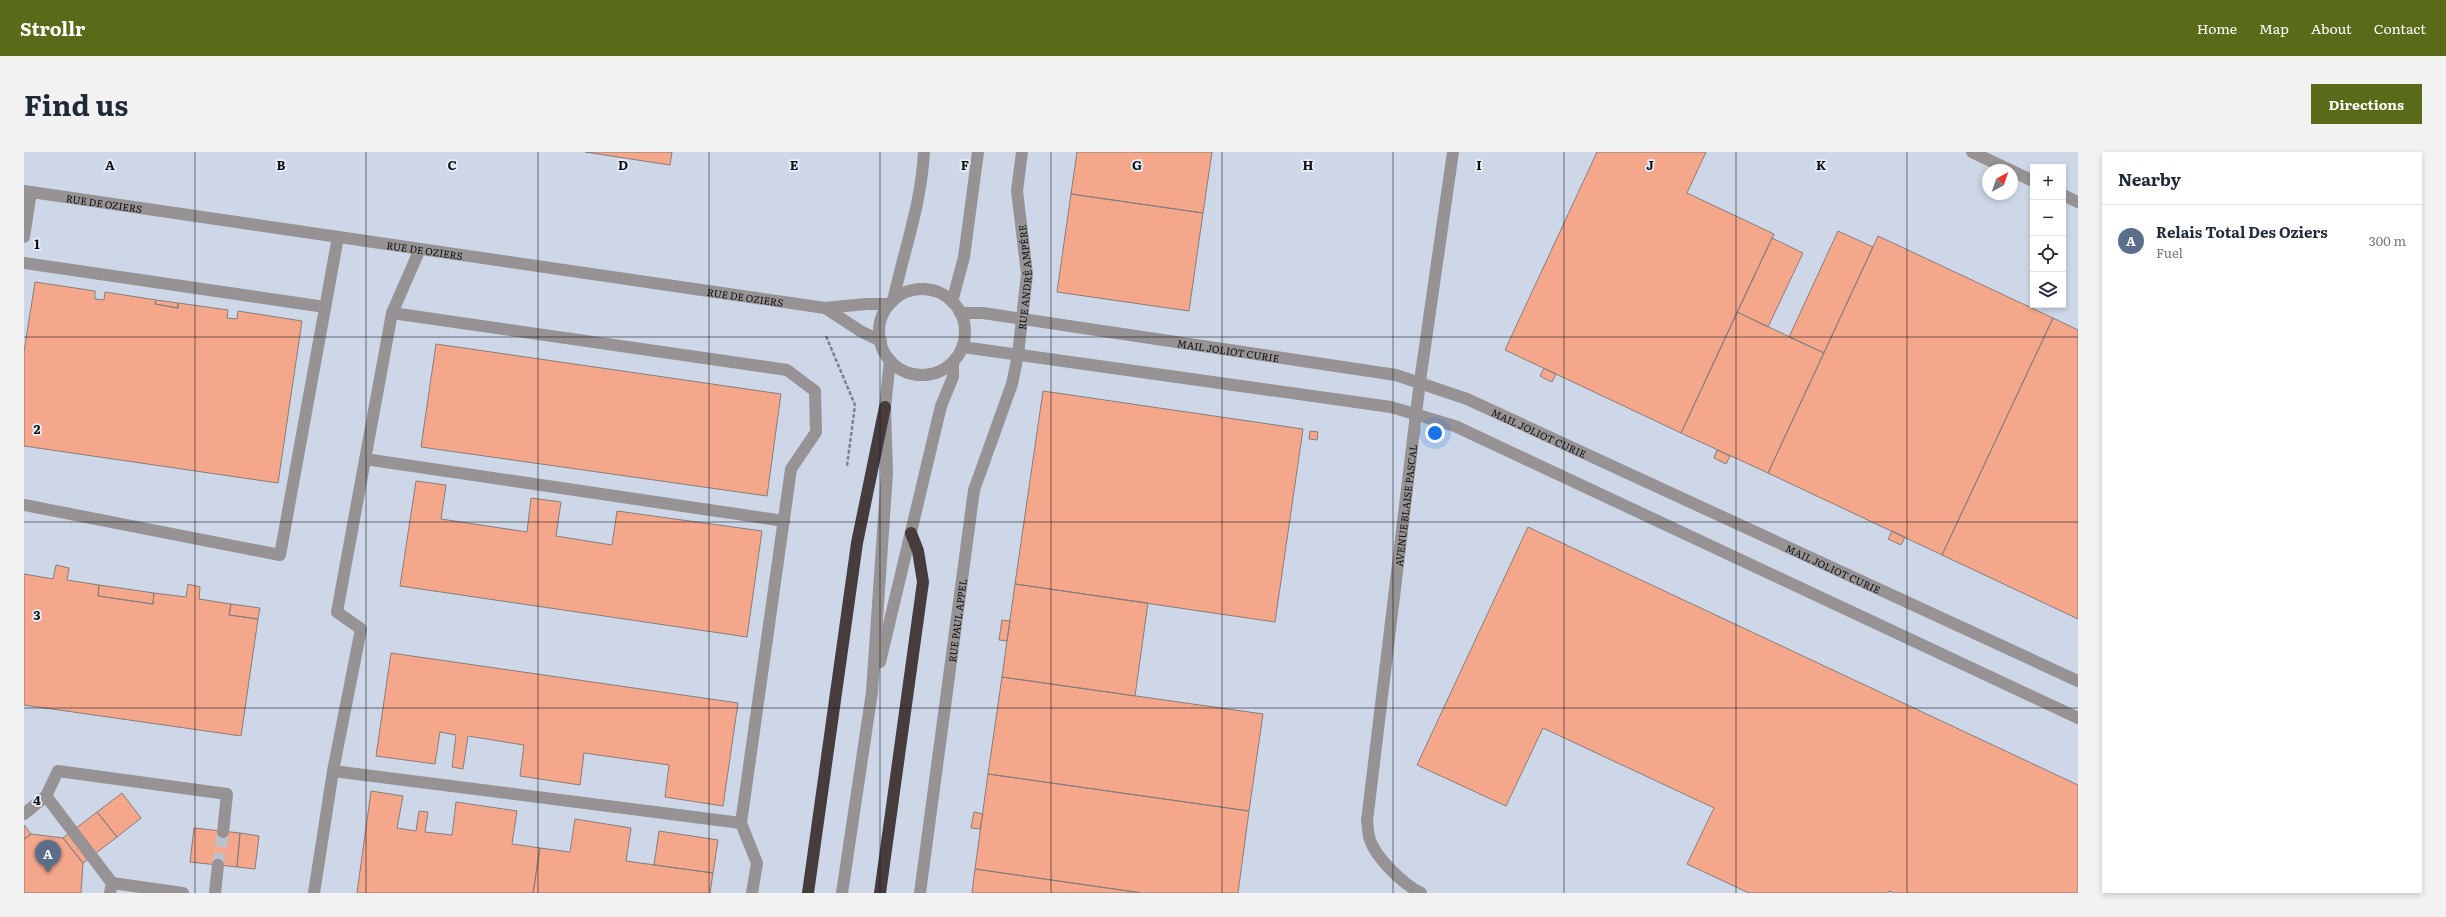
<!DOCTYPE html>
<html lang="en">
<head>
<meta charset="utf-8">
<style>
  :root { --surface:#fff; --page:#f2f2f3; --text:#1f2937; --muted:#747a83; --line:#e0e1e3; --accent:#596b18 }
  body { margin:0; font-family:Literata,serif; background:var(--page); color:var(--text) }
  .controls { position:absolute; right:12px; top:12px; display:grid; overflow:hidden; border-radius:0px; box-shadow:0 2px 6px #0003 }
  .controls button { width:36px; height:36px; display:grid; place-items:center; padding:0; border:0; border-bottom:1px solid var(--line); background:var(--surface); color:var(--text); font:20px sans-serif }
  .compass { position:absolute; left:1958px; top:12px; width:36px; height:36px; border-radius:50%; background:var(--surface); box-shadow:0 2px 6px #0003; rotate:40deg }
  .you { position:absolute; left:1411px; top:281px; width:14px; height:14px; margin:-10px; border:3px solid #fff; border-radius:50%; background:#1a73e8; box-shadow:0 0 0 6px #1a73e833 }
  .badge { display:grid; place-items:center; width:26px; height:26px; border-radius:50%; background:var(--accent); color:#fff; font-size:13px; font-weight:700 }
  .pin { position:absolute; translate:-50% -33px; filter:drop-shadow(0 1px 2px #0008) }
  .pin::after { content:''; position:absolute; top:21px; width:14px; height:12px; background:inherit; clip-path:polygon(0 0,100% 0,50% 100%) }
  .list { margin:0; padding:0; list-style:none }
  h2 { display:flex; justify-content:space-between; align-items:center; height:52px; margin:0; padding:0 16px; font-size:17px }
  h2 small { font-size:13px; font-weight:400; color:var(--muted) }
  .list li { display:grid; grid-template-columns:26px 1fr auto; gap:12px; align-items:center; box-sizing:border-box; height:72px; padding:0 16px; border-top:1px solid var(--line) }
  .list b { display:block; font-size:15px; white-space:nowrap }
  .list p { margin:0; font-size:13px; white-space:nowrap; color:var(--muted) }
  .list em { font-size:13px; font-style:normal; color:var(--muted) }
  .icon { flex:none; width:22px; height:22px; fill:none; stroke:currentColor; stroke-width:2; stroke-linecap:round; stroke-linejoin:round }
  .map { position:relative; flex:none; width:2054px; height:741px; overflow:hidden; border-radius:0px }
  header { display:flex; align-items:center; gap:24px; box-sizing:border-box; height:56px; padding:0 20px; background:var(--accent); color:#fff }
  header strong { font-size:19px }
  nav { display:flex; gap:22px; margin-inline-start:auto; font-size:14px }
  .intro { display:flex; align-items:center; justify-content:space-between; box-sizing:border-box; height:96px; padding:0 24px }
  h1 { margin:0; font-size:28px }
  .button { padding:10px 18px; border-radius:0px; background:var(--accent); color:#fff; font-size:14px; font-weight:700 }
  main { display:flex; gap:24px; padding:0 24px }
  aside { flex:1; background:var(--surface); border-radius:0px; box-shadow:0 2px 6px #0003 }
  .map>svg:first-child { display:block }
</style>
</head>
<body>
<header>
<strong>Strollr</strong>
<nav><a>Home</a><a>Map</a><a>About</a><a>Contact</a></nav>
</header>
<div class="intro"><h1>Find us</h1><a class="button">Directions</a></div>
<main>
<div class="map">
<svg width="2054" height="741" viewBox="0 0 2054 741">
  <rect width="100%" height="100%" fill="#dbe1eb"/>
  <path fill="#cdd7e7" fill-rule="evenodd" d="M0,0H2054V741H0ZM2009,15H2039V153H2009ZM1964,18H1988V42H1964Z"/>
  <path fill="#f5a78c" stroke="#887d7a" d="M561,0H648L646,13Z
    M1053,0H1188L1179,61L1047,42Z
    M1573,0H1682L1663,41L1750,82L1657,281L1481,198Z
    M1047,42L1179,61L1165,159L1033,140Z
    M1814,79L1849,95L1800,201L1765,185Z
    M1854,84L2029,166L1918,403L1744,321Z
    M1748,86L1779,101L1744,175L1713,160Z
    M11,130L71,139V147L80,148L81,140L132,148L131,152L154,156V151L204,158L203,166L213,167L214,159L278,169L254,331L0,294V200Z
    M132,148L154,151V156L131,152Z
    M1713,160L1800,201L1744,321L1657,281Z
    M2029,166L2054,178V467L1918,403Z
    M412,192L757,242L743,344L397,295Z
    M1520,216L1532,222L1528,230L1516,224Z
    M1019,239L1279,277L1251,470L991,432Z
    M1286,279L1294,280L1293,288L1285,287Z
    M1693,298L1706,304L1702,312L1690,306Z
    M392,329L422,333L417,367L503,380L507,346L537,350L532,384L588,393L593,359L738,379L723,485L376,434Z
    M1504,375L2054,633V741H1870L1865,739L1864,741H1725L1663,712L1690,656L1519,576L1482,654L1393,613Z
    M1868,379L1881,385L1877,393L1864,387Z
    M32,413L45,416L43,428L75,433L74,444L129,452L130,441L162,445L164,432L176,435L175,447L207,452L205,463L234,467L217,584L0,553V422L29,427Z
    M991,432L1124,451L1111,544L978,525Z
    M75,433L130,441L129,452L74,444Z
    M207,452L236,456L234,467L205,463Z
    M978,468L986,469L983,489L975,488Z
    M367,501L714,551L699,654L641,645L645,613L560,601L556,633L496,624L500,593L444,584L439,617L428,615L432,583L416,580L411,612L352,604Z
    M978,525L1239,562L1225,659L964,622Z
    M964,622L1225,659L1214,741H1118L951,717Z
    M347,639L379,644L373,676L392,679L395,659L404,660L401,680L428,683L432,650L493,659L488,692L516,696L509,741H333Z
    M98,641L117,666L93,685L73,660Z
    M73,660L93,685L59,711L39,686Z
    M950,660L959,662L956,677L947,676Z
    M551,667L607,676L602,709L689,721L686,741H509L516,696L546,700Z
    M0,673L7,682L0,687Z
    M170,676L216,681L213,715L166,710Z
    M635,679L694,688L689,721L630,713Z
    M216,681L235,684L231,717L213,715Z
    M7,682L39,686L59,711L57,741H0V687Z
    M951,717L1118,741H948Z"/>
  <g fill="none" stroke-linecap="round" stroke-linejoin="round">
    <path stroke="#bcc2ca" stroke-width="12" stroke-dasharray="12 6" stroke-linecap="butt" d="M194,713L199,680"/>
    <path stroke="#80858c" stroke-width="2.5" stroke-dasharray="4 2" stroke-linecap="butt" d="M802,184L831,253L823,314"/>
    <g stroke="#979293" stroke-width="12">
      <path d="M1948,0L1986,18"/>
      <path d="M1988,19L2009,29"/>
      <path id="s1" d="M0,39L801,156L842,152H866"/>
      <path d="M2039,43L2054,50"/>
      <path d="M0,85L7,40"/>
      <path d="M0,111L301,155"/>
      <circle cx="898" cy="180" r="43"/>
      <path d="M869,149C880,98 897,54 900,0"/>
      <path d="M928,150L940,105L954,0"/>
      <path d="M801,156L838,180L857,189"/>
      <path d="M368,161L763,218L791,239L792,280L767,317L717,671"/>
      <path id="s2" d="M936,161H959L1372,223L1443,247L2054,529"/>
      <path d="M939,195L1367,255L1431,274L2054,566"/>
      <path d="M341,307L760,369"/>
      <path d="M0,353L256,403L314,85"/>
      <path d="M856,510L917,254L929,225V210"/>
      <path d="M309,619L717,671L733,711L728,741"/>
      <path d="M22,644L34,619L203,642L199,680"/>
      <path d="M0,662L22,644L88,731L86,741"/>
      <path d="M88,731L159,741"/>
      <path d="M191,741L194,713"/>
      <path d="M290,741L309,619L337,477L313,460L368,161L396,97"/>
      <path d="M818,741L848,540L863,321L861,255L866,208"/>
      <path id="s3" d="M896,741L950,338L988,232L994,203L1003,122L993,39L998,0"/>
      <path id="s4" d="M1397,741C1380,733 1352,706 1346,688C1344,683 1344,675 1343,669L1396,229L1429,0"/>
    </g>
    <path stroke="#463c3e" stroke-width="12" d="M784,741L833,391L861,255
      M856,741L899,430L894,399L887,381"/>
  </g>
  <path fill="none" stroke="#0d0f12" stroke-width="1" stroke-opacity="0.55" d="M171,0V741M342,0V741M514,0V741M685,0V741M856,0V741M1027,0V741M1198,0V741M1369,0V741M1540,0V741M1712,0V741M1883,0V741M0,185H2054M0,370H2054M0,556H2054"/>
  <g text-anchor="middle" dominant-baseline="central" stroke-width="3.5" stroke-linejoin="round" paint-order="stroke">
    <g font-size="10" fill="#0d0f12" stroke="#e9eff8">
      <text stroke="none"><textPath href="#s1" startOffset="81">RUE DE OZIERS</textPath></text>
      <text stroke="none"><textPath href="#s1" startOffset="405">RUE DE OZIERS</textPath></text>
      <text stroke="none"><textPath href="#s3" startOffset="627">RUE ANDRÉ AMPÉRE</textPath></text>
      <text stroke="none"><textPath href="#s1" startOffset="729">RUE DE OZIERS</textPath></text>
      <text stroke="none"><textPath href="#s2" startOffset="271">MAIL JOLIOT CURIE</textPath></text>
      <text stroke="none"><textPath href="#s2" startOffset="595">MAIL JOLIOT CURIE</textPath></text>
      <text stroke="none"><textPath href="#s4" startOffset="412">AVENUE BLAISE PASCAL</textPath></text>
      <text stroke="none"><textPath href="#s2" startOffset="919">MAIL JOLIOT CURIE</textPath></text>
      <text stroke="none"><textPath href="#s3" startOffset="275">RUE PAUL APPEL</textPath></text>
    </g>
  </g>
  <g font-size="13" text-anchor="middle" font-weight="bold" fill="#0d0f12" stroke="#e9eff8" stroke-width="3.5" stroke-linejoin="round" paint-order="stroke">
    <text x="86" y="18">A</text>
    <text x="257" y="18">B</text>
    <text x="428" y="18">C</text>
    <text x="599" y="18">D</text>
    <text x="770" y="18">E</text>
    <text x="941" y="18">F</text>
    <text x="1113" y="18">G</text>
    <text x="1284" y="18">H</text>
    <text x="1455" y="18">I</text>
    <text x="1626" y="18">J</text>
    <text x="1797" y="18">K</text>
    <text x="13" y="97">1</text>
    <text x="13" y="282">2</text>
    <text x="13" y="468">3</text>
    <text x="13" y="653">4</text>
  </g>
</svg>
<div class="controls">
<button>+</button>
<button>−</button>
<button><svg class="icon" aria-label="locate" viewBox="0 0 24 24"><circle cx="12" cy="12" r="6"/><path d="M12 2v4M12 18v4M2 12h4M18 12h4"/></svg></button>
<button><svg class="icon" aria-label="layers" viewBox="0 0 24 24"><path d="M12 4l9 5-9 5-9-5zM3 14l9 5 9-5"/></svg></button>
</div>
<svg class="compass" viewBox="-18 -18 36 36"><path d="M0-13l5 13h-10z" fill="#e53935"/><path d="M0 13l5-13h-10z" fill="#747a83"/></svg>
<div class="you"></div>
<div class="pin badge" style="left:24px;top:721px;background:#5c6f8a">A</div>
</div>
<aside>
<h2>Nearby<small></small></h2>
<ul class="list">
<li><span class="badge" style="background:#5c6f8a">A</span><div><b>Relais Total Des Oziers</b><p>Fuel</p></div><em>300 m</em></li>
</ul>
</aside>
</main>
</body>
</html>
